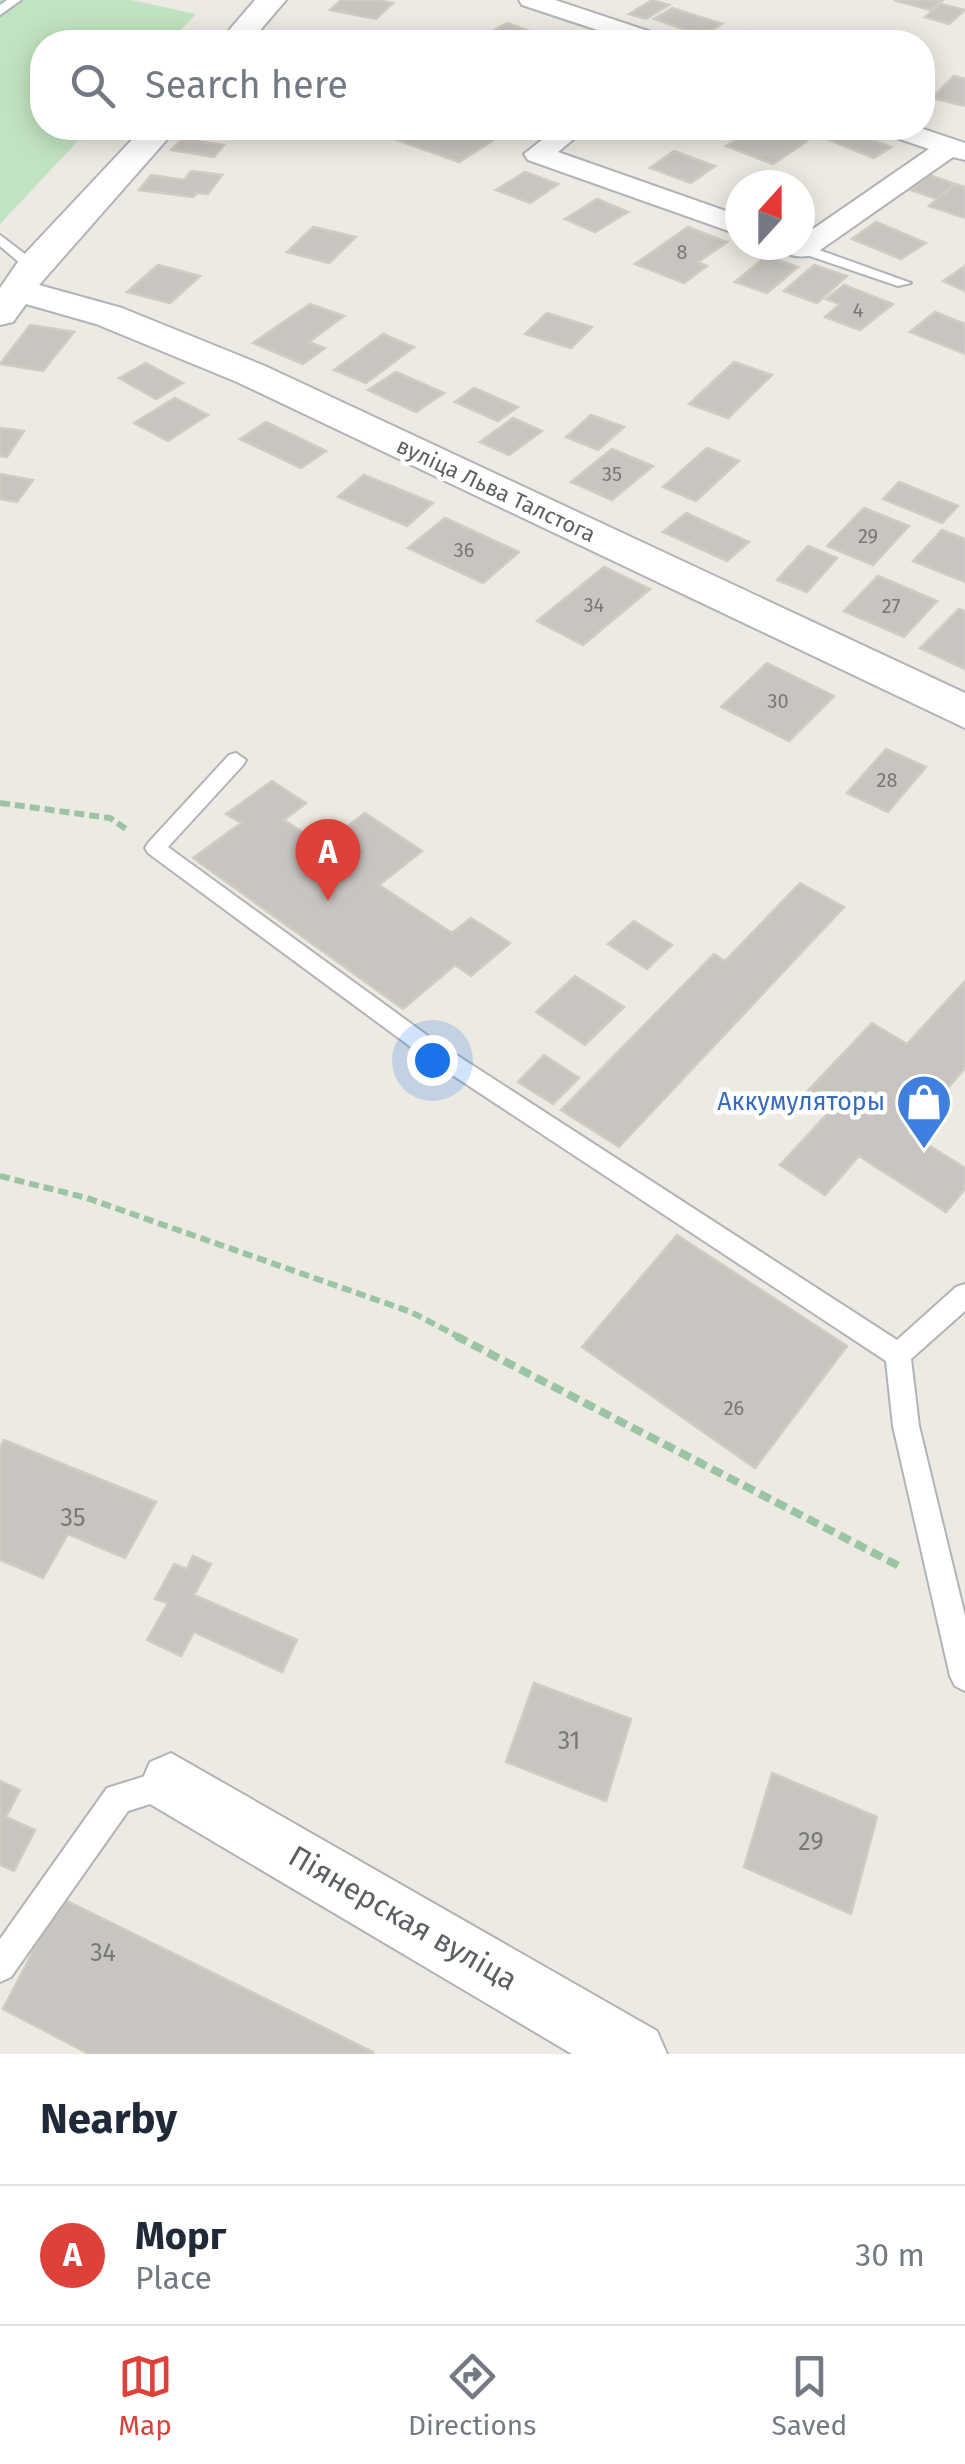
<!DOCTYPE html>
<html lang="en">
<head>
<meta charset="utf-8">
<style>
  :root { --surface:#fff; --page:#f2f2f3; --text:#1f2937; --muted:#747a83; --line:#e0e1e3; --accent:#dd4139 }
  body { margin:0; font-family:"Fira Sans",sans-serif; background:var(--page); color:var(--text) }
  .compass { position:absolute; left:725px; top:170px; width:90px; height:90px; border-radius:50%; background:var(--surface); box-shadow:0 5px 25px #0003; rotate:21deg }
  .you { position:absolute; left:432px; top:1060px; width:35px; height:35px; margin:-25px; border:8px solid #fff; border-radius:50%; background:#1a73e8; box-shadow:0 0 0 15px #1a73e833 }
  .badge { display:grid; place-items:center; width:65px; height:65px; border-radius:50%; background:var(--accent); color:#fff; font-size:32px; font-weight:700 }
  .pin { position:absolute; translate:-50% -82px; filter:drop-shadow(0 2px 5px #0008) }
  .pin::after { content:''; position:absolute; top:52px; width:35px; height:30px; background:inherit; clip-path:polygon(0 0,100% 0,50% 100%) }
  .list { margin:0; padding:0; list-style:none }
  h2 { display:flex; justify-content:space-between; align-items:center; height:130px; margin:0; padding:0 40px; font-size:42px }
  h2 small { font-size:32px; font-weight:400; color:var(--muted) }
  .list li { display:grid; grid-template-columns:65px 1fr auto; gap:30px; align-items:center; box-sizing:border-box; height:140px; padding:0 40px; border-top:2px solid var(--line) }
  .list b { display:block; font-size:38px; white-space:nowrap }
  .list p { margin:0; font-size:32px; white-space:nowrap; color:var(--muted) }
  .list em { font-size:32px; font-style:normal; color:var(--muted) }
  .icon { flex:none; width:55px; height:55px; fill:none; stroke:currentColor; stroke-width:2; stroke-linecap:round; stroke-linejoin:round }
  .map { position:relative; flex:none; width:965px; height:2054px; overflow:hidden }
  .search { position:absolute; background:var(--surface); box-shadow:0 5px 25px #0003; left:30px; right:30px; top:30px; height:110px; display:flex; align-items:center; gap:25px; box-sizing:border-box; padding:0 35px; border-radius:40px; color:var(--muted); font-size:38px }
  .sheet { height:270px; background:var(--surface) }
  nav { display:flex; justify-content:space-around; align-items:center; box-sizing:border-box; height:140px; border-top:2px solid var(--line); background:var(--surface); font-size:28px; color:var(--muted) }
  nav a { display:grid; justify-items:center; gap:5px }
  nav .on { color:var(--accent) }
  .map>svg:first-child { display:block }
</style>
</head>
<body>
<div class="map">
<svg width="965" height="2054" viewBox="0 0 965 2054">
  <rect width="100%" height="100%" fill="#edeae3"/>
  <path fill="#c2e3c1" d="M0,0H131L196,14L169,42H42V128H90L0,224Z"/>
  <path fill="#c8c5c0" stroke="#d1ccc2" stroke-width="2.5" d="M341,0H377L393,3L376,19L330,10Z
    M652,0L669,5L646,19L629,14Z
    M894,0H943L930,10Z
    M941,4L965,10L949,24L925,17Z
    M672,8L722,24L704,36L654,19Z
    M507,23L541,35L537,37L546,40H476Z
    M745,31L780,42L732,39Z
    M274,33L326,42H265Z
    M954,76L965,79V106L932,98Z
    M399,128H431L444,132L454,128L492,141L459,162L386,136Z
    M755,128H769L807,141L773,164L726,146Z
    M845,129L891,147L874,158L827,139Z
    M182,139L224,145L214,157L171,150Z
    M674,151L715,166L691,183L650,168Z
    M191,171L222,175L208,194L197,193L193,197L139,190L151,175L184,180Z
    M525,172L558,184L530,203L496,190Z
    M929,175L955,184L937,199L911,190Z
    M955,184L965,187V218L929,206Z
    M597,199L628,212L595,232L565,219Z
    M876,222L926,243L901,259L852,239Z
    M313,227L356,237L329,263L287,252Z
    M688,227L727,242L698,262L707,266L684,283L635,264Z
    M766,256L798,267L767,293L735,282Z
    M158,265L200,276L170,303L127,292Z
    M814,265L847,276L817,303L784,291Z
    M965,266V291L943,281Z
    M844,285L893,304L860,330L825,317L840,304L826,299Z
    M310,304L344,316L309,342L325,348L303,364L253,343Z
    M935,312L965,324V354L910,332Z
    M547,313L592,327L571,348L525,334Z
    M30,325L74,332L43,371L0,364Z
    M383,334L414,347L366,383L334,370Z
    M734,362L772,375L728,418L689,404Z
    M146,363L183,383L156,399L119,378Z
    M396,372L444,393L416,412L368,390Z
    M474,388L518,407L498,421L455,402Z
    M175,398L208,415L168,441L134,423Z
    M591,415L624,427L598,450L566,437Z
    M513,418L542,431L509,455L480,442Z
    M266,422L326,451L301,468L240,439Z
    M0,428L24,431L7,457L0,456Z
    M707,448L739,461L696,501L663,487Z
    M612,449L653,466L612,500L571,482Z
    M0,474L33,480L17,502L0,499Z
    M364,475L433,503L407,526L338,497Z
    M899,482L958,506L942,523L883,499Z
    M864,508L909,526L873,565L827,546Z
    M686,513L749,542L727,561L663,532Z
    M445,518L519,552L483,583L408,548Z
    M942,530L965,539V582L913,561Z
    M808,546L837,558L807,592L777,580Z
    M604,567L650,589L583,645L537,621Z
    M878,576L937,601L904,637L844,611Z
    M959,609L965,611V669L920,648Z
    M767,663L834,696L789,741L721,707Z
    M886,749L926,767L888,812L847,793Z
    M272,781L306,803L284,820L322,845L365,813L422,851L379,885L452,933L471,918L510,943L471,976L455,965L403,1009L193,858L241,823L226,814Z
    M800,883L844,907L619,1147L561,1110L714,954L725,961Z
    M634,921L672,945L647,969L608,944Z
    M575,976L624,1007L585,1045L536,1012Z
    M965,981V1068L909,1133L965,1168V1189L946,1212L859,1156L825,1195L780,1165L827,1114L801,1098L872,1023L907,1044Z
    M544,1055L579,1078L553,1104L518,1082Z
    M677,1235L847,1346L755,1468L582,1347Z
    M4,1440L156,1502L125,1558L68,1534L43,1578L0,1560V1448Z
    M193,1556L211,1564L194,1595L297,1640L282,1672L194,1632L181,1656L147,1640L168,1603L155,1599L174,1564L187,1569Z
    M534,1683L631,1719L606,1801L506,1762Z
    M772,1773L877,1817L851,1914L744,1867Z
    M0,1781L20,1790L6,1817L35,1830L14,1871L0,1865Z
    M61,1898L373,2052L372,2054H89L3,2009Z"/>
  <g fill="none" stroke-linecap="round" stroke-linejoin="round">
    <g stroke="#b0b4b7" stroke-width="4">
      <path id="lane" d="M7,0H21L0,15V5Z
        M0,235L38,264V270H28L0,246Z
        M798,246H808L911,283L898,286L798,252Z
        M236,753L246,760L243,765L168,847L435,1041L897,1340L956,1287L965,1284V1311L911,1359L919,1426L965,1616V1691L955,1686L950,1676L893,1426L886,1361L419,1053L148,853L145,848L148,843L229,755Z
        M171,1768L182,1772L186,1783L182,1794L128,1811L11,1977L0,1982V1939L107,1788Z"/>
    </g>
    <g stroke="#b0b4b7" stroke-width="4">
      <path id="street" d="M519,0H555L666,37L670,42H634L522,5Z
        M557,128H587L558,152L740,216V235L528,160L524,154Z
        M882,128H920L965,143V160L953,157L813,255C800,258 786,257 778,245H800V238L929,149L885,134Z
        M171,1753L657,2031L667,2054H572L150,1804L141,1783L150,1762Z"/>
    </g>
    <g stroke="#b0b3b7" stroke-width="4">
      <path id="secondary" d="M255,0H286L250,42H219Z
        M143,128H177L39,285L122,308L265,366L965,693V728L237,382L96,324L26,304L13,322L0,325V288L20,259Z"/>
    </g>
    <path stroke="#9bc4a5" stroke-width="6" stroke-dasharray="10 5" stroke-linecap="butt" d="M0,803L110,818L129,831
      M0,1176L87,1198L411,1312L461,1338"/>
    <path stroke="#9bc4a5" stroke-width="8" stroke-dasharray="12 6" stroke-linecap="butt" d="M456,1336L899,1566"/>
    <use href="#lane" fill="#fff" fill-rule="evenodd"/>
    <use href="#street" fill="#fff" fill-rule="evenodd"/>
    <use href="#secondary" fill="#fff" fill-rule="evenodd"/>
  </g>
  <defs>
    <g id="shop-pin" transform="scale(2.875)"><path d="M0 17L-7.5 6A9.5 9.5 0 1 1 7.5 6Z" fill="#3f7fe0" stroke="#fff"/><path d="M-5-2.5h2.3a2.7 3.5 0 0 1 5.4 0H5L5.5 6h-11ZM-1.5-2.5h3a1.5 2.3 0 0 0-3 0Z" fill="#fff"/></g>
  </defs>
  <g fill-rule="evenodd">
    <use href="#shop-pin" x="924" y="1102"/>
  </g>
  <g text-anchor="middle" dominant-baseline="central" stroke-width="9" stroke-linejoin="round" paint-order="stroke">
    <g font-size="20" fill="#76787a">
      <text x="682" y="252">8</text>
      <text x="858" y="310">4</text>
      <text x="612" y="474">35</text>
      <text x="868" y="536">29</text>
      <text x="464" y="550">36</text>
      <text x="594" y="605">34</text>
      <text x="891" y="606">27</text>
      <text x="778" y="701">30</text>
      <text x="887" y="780">28</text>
      <text x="734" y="1408">26</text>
    </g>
    <g font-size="22" fill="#5b5f63" stroke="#fff">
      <text transform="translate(496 490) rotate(25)">вуліца Льва Талстога</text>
    </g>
    <g font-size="25" fill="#366cbe" stroke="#fff" text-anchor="end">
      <text x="885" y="1102">Аккумуляторы</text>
    </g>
    <g font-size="25" fill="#76787a">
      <text x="73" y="1518">35</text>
      <text x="569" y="1741">31</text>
      <text x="811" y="1842">29</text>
      <text x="103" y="1953">34</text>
    </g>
    <g font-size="30" fill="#5b5f63" stroke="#fff">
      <text transform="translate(403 1918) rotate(30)">Піянерская вуліца</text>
    </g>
  </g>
</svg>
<svg class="compass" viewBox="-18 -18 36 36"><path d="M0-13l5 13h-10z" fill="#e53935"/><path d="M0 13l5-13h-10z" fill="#747a83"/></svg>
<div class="you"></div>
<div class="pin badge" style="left:328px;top:901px">A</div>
<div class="search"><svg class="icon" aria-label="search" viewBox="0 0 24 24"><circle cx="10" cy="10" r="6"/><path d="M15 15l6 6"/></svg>Search here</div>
</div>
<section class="sheet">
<h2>Nearby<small></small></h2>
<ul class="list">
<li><span class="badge">A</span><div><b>Морг</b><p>Place</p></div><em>30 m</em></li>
</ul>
</section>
<nav>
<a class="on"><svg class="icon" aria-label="map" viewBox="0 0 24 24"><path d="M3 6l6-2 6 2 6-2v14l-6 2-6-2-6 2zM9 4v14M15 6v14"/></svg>Map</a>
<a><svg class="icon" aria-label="directions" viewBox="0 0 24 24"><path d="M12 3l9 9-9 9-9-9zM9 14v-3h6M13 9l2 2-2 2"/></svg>Directions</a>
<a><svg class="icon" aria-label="saved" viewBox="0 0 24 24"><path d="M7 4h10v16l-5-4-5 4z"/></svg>Saved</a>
</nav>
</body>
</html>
